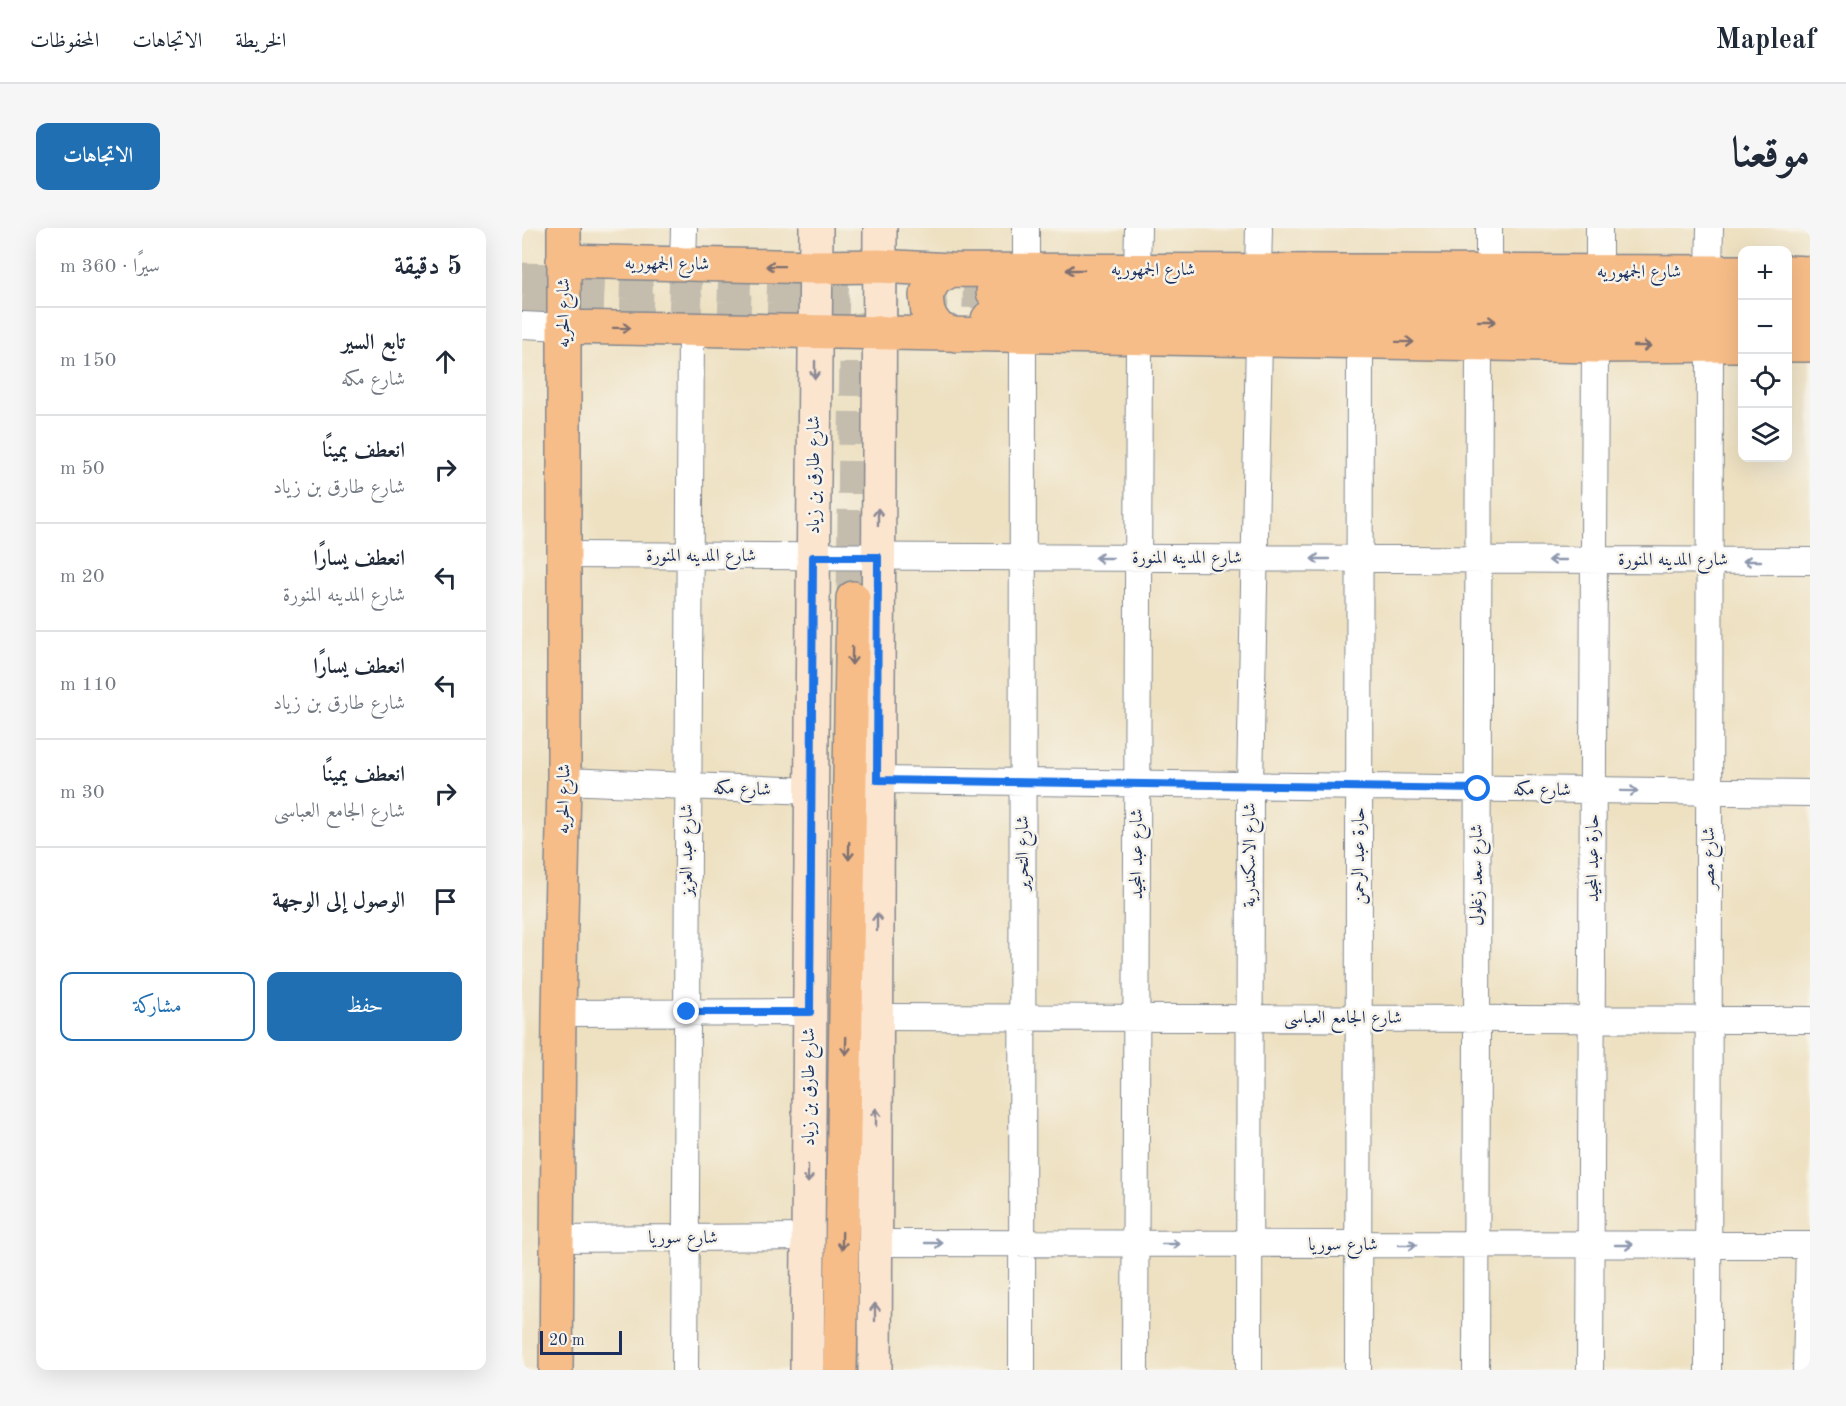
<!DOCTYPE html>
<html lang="ar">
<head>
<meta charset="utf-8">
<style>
  :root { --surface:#fff; --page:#f6f6f7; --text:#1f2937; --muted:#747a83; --line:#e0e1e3; --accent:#1f6fb2 }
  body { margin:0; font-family:"Old Standard TT",Amiri,serif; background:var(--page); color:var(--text); direction:rtl }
  .controls { position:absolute; right:18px; top:18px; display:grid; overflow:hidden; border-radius:12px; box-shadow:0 6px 24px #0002 }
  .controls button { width:54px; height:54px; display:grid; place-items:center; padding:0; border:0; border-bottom:2px solid var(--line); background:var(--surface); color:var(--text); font:30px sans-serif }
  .scale { position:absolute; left:18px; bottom:15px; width:82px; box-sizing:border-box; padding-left:6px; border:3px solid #1b2f5e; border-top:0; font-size:16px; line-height:21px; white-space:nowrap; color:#1b2f5e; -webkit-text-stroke:4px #f7f3e8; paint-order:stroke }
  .stop { position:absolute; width:18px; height:18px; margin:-14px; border:4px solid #1a73e8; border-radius:50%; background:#fff }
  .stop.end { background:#1a73e8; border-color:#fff; box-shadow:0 2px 6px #0008 }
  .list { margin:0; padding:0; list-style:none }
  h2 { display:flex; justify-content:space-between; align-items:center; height:78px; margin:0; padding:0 24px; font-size:26px }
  h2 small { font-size:20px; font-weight:400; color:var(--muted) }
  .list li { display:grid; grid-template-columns:39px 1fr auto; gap:18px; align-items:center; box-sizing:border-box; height:108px; padding:0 24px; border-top:2px solid var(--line) }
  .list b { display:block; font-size:22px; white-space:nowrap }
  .list p { margin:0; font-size:20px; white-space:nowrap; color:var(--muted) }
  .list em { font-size:20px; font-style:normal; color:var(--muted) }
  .actions { display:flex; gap:12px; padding:18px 24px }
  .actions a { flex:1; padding:14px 0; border:2px solid var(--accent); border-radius:12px; text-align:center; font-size:21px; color:var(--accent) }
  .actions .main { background:var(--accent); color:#fff }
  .icon { flex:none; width:33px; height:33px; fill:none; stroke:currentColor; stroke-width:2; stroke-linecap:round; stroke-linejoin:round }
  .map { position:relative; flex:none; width:1288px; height:1142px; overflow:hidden; direction:ltr; border-radius:12px }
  header { display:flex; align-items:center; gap:36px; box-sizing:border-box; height:84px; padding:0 30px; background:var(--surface); border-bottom:2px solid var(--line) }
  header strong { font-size:28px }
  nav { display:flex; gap:33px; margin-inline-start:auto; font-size:21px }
  .intro { display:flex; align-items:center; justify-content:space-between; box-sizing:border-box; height:144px; padding:0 36px }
  h1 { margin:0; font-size:42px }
  .button { padding:15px 27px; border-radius:12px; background:var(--accent); color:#fff; font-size:21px; font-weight:700 }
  main { display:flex; gap:36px; padding:0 36px }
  aside { flex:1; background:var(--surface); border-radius:12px; box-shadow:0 6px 24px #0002 }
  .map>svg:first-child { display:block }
</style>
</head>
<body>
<header>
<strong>Mapleaf</strong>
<nav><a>الخريطة</a><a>الاتجاهات</a><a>المحفوظات</a></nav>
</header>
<div class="intro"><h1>موقعنا</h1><a class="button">الاتجاهات</a></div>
<main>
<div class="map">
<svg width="1288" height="1142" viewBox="0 0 1288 1142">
  <rect width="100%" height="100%" fill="#f7f3e8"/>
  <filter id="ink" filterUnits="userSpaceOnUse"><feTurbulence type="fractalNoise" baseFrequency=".0167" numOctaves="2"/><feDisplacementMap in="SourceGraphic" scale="12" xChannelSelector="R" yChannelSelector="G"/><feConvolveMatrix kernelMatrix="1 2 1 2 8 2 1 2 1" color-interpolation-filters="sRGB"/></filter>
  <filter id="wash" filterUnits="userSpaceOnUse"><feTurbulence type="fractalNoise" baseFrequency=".008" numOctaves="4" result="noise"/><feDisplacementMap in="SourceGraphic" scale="24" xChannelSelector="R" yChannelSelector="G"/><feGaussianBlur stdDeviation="1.35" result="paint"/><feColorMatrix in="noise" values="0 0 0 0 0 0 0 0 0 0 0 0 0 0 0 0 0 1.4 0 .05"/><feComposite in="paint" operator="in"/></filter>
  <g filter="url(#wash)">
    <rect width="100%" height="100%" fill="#eee1c2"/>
  </g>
  <g filter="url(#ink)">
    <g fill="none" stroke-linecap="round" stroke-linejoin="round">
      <path stroke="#c4bdae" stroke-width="33" stroke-dasharray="33 16" stroke-linecap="butt" d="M0,51L471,64
        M0,77L436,90
        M325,87L334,130L331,370"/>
      <g stroke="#848890" stroke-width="28">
        <path id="street" d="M161,36L162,0
          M504,42V0
          M615,42L616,0
          M736,43L737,0
          M967,43V0
          M1077,44V0
          M1187,44L1188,0
          M0,97L42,99
          M43,327L1288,333
          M355,552L1288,565
          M42,553L289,563
          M37,785L288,784
          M354,789L1288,792
          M35,1011L286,1009
          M354,1015L1288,1017
          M163,1142L169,101
          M500,1142L501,107
          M613,1142L617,110
          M727,1142L728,557L737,111
          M836,1142L838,113
          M954,1142L957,116
          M1068,1142L1073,118
          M1186,1142L1188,117
          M1284,1142L1287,1017"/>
      </g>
      <g stroke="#848890" stroke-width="36">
        <path id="secondary" d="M285,1142L294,0
          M353,1142L358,0"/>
      </g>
      <g stroke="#848890" stroke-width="36">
        <path id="primary" d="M41,33L294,39L357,38L429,42L1220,44
          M429,42L413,51L404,67L406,86L417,101L434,107
          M1266,44L1288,45
          M42,99L1073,118L1220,117
          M1266,117H1288
          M34,1142L37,785L42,553V0"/>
      </g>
      <g stroke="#848890" stroke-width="36">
        <path id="highway" d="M1266,61H1288
          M471,64L1220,61
          M466,91L1220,94
          M1266,94H1288
          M318,1142L331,370"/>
      </g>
      <use href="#street" stroke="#fff" stroke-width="26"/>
      <use href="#secondary" stroke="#fce5cf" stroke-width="33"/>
      <use href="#primary" stroke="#f7bd88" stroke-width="33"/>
      <use href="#highway" stroke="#f7bd88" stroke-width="33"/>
    </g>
    <defs><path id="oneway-shaft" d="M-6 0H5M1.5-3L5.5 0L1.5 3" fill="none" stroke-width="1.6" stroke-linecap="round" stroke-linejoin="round" transform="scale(1.5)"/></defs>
    <g stroke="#7e6f71">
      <use href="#oneway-shaft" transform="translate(253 38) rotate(-179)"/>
      <use href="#oneway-shaft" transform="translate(553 42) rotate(-180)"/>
      <use href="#oneway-shaft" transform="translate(965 93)"/>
      <use href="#oneway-shaft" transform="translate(100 100) rotate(1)"/>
      <use href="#oneway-shaft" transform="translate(883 114) rotate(1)"/>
      <use href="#oneway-shaft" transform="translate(1120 118)"/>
      <use href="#oneway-shaft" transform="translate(330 428) rotate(91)"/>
      <use href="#oneway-shaft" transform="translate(327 623) rotate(91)"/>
      <use href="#oneway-shaft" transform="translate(324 818) rotate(91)"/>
      <use href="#oneway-shaft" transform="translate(320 1013) rotate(91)"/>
    </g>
    <g stroke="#8c8a96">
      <use href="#oneway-shaft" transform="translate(293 142) rotate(90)"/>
      <use href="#oneway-shaft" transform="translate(356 289) rotate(-90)"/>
      <use href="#oneway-shaft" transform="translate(355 694) rotate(-90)"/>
      <use href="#oneway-shaft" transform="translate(354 889) rotate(-90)"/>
      <use href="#oneway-shaft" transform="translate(286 946) rotate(90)"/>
      <use href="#oneway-shaft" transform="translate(353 1084) rotate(-90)"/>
    </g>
    <g stroke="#8d97ae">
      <use href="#oneway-shaft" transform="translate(582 330) rotate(-180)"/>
      <use href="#oneway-shaft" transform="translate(798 331) rotate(-180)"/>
      <use href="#oneway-shaft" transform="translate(1035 332) rotate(-180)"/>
      <use href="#oneway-shaft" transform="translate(1230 333) rotate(-180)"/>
      <use href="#oneway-shaft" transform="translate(1107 563) rotate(1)"/>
      <use href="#oneway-shaft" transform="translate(412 1015)"/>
      <use href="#oneway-shaft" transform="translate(649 1016)"/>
      <use href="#oneway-shaft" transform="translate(886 1017)"/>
      <use href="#oneway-shaft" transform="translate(1102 1017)"/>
    </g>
  </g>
  <g fill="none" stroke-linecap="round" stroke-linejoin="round" filter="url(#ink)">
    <path stroke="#1a73e8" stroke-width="8" d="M165,784H288L291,329H356L355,552L956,561"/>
  </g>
  <g text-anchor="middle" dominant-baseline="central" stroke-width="5" stroke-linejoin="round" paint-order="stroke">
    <g font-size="18" fill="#1b2f5e" stroke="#f7f3e8">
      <text transform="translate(145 36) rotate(1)">شارع الجمهوريه</text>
      <text x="631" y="42">شارع الجمهوريه</text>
      <text x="1117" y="44">شارع الجمهوريه</text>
      <text transform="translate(42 85) rotate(-90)">شارع الحريه</text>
      <text transform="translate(292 247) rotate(-90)">شارع طارق بن زياد</text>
      <text x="179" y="328">شارع المدينه المنورة</text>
      <text x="665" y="330">شارع المدينه المنورة</text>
      <text x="1151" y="332">شارع المدينه المنورة</text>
      <text transform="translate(220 561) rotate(2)">شارع مكه</text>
      <text transform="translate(1020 562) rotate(1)">شارع مكه</text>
      <text transform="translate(42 571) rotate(-89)">شارع الحريه</text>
      <text transform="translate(165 622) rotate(-90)">شارع عبد العزيز</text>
      <text transform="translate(501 625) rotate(-90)">شارع التحرير</text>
      <text transform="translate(615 626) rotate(-90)">شارع عبد المجيد</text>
      <text transform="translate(728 627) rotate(-90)">شارع الاسكندرية</text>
      <text transform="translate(837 628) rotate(-90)">حارة عبد الرحمن</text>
      <text transform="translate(1071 630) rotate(-90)">حارة عبد المجيد</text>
      <text transform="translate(1187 630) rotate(-90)">شارع مصر</text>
      <text transform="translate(955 647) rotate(-90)">شارع سعد زغلول</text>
      <text x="821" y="790">شارع الجامع العباسى</text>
      <text transform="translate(287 859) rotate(-90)">شارع طارق بن زياد</text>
      <text x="161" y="1010">شارع سوريا</text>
      <text x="821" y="1017">شارع سوريا</text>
    </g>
  </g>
</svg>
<div class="controls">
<button>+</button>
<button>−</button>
<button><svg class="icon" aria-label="locate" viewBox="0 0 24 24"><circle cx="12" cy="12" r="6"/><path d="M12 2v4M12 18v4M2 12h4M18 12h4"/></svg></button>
<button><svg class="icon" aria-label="layers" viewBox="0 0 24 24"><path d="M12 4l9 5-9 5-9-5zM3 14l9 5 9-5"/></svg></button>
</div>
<div class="scale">20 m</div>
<div class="stop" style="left:956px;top:561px"></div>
<div class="stop end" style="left:165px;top:784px"></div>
</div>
<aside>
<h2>5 دقيقة<small>سيرًا · 360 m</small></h2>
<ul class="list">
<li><svg class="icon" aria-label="ahead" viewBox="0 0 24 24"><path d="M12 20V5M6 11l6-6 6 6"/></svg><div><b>تابع السير</b><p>شارع مكه</p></div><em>150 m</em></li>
<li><svg class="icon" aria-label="right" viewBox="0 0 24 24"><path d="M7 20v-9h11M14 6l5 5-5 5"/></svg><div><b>انعطف يمينًا</b><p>شارع طارق بن زياد</p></div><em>50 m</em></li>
<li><svg class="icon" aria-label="left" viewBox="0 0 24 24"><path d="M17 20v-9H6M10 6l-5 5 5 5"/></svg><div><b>انعطف يسارًا</b><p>شارع المدينه المنورة</p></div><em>20 m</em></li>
<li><svg class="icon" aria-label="left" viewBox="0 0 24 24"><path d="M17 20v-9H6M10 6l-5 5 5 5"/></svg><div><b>انعطف يسارًا</b><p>شارع طارق بن زياد</p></div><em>110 m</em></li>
<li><svg class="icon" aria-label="right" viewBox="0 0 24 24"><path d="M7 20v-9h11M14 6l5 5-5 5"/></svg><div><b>انعطف يمينًا</b><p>شارع الجامع العباسى</p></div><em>30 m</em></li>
<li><svg class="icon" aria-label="arrive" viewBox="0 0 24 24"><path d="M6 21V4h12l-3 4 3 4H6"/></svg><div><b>الوصول إلى الوجهة</b></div></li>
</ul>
<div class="actions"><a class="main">حفظ</a><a>مشاركة</a></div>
</aside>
</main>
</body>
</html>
